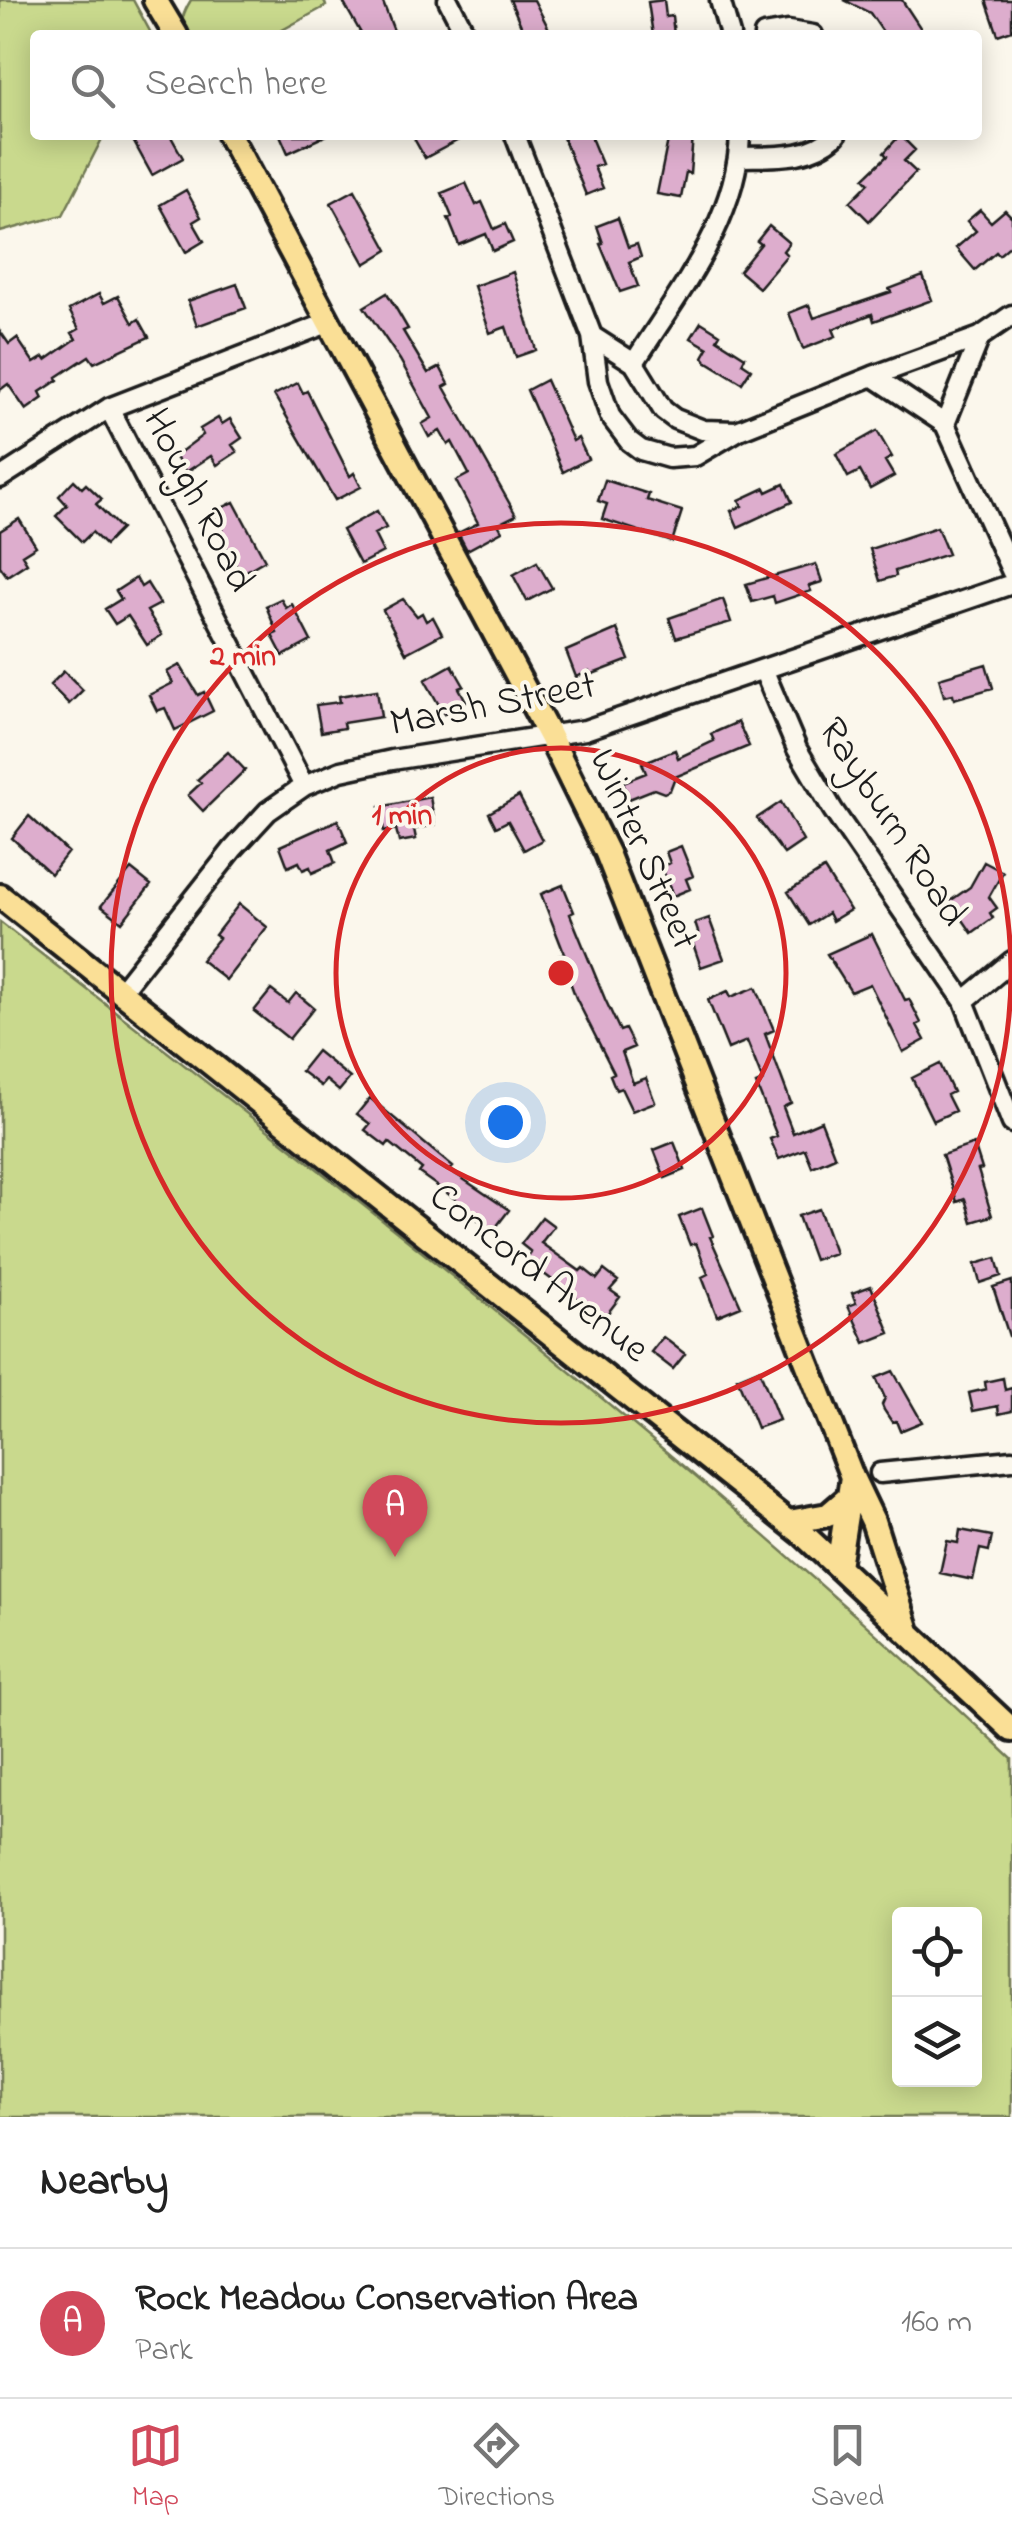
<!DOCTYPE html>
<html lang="en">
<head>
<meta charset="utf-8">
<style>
  :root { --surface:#fff; --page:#f2f2f2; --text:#222; --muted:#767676; --line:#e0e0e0; --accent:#d1495b }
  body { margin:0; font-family:"Indie Flower",sans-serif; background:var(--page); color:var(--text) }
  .controls { position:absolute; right:30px; bottom:30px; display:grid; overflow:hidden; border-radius:10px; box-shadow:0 5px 25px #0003 }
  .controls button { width:90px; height:90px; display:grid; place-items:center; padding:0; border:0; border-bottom:2px solid var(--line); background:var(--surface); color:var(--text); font:50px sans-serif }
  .you { position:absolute; left:505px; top:1122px; width:35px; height:35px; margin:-25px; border:8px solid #fff; border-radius:50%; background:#1a73e8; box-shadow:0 0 0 15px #1a73e833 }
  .badge { display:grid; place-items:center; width:65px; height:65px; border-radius:50%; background:var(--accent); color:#fff; font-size:32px; font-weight:700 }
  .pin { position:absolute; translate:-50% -82px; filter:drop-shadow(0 2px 5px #0008) }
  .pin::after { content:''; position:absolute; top:52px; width:35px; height:30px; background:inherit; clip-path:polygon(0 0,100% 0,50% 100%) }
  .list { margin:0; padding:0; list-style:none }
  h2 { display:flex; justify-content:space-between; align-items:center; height:130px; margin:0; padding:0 40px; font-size:42px }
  h2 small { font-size:32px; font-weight:400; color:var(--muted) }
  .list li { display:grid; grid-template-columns:65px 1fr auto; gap:30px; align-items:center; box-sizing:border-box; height:150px; padding:0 40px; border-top:2px solid var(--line) }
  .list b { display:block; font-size:38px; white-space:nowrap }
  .list p { margin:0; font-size:32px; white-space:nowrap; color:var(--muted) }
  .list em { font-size:32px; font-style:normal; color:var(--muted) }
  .icon { flex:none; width:55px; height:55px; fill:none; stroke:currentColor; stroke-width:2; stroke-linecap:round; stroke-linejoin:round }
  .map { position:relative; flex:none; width:1012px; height:2117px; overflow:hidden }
  .search { position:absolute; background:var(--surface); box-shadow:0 5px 25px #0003; left:30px; right:30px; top:30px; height:110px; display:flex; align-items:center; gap:25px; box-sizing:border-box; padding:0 35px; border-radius:10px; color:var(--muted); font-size:38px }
  .sheet { height:280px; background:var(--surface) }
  nav { display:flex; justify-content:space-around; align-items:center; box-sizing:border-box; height:140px; border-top:2px solid var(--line); background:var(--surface); font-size:28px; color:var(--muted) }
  nav a { display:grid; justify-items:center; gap:5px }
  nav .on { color:var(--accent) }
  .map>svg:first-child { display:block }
</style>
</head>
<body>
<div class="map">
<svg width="1012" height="2117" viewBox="0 0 1012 2117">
  <rect width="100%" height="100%" fill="#fbf7ec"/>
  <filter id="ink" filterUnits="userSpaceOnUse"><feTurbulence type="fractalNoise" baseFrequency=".01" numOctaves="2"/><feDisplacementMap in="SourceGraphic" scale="20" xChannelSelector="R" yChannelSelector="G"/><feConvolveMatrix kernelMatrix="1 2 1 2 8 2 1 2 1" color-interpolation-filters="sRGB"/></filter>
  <g filter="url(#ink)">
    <path fill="#c9d98d" stroke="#727a54" stroke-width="2.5" fill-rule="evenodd" d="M0,0H133L152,35H35V135H104L63,215L0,232Z
      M191,0H324L326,6L273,35H187C179,22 183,13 191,0Z
      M0,922C346,1190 694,1458 1012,1759V2117H0ZM900,1914H974V2080H900Z"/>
    <path fill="#ddadcd" stroke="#1c1c1c" stroke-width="2.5" d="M342,0H382L394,31L386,35H362Z
      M510,0H534L552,35H525Z
      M664,0L666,17L672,16L674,35H653L648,2Z
      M844,0H902L925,35H885L870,13Z
      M986,0H1012V30L998,35Z
      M130,135H170L183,158L152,175Z
      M280,135H327L288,153Z
      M412,135H468L425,158Z
      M562,135H590L602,164L594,167L603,188L586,195Z
      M669,135H693L690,174L686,172L681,198L657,194Z
      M900,135L915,150L904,161L916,172L869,221L850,202L869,183L864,178L887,156L884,153Z
      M466,183L476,205L482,202L494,229L505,224L513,242L493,251L486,234L459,245L448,218L452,217L442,193Z
      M186,190L201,217L193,222L204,241L186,252L160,205Z
      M355,190L388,250L365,264L331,203Z
      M980,210L991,222L1005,210L1012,217V244L999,255L996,252L975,270L956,248L976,231L967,221Z
      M618,218L628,247L637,244L641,257L629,262L638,286L620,292L600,244L603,243L597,226Z
      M769,226L789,243L783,251L787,255L759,288L739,271L761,244L757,241Z
      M513,272L536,350L516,357L506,327L490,333L474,286Z
      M923,276L932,300L874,321L872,314L833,329L836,336L803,349L789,313L809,305L814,318L891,292L889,289Z
      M237,284L246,308L197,326L188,301Z
      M387,293L408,329L403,331L428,373L440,367L449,384L444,387L516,515L498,524L502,531L467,550L458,533L478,523L456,481L469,474L452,442L448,445L440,431L429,437L422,424L432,418L400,360L364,307Z
      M99,294L104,303L118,296L133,323L139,319L149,337L94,363L89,356L57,377L58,380L40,392L43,398L26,410L8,384L0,390V331L9,344L17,338L34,363L44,357L46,360L76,339L72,333L79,329L69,310Z
      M701,322L720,334L717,339L745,357L742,363L751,369L742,383L706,361L703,357L708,348L691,338Z
      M546,380L573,441L578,438L588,459L563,472L527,390Z
      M298,383L303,393L307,391L350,476L354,473L361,487L335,500L274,395Z
      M218,418L222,424L230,419L242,438L232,445L237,452L217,465L211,456L186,472L175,456L203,435L200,429Z
      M877,431L892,457L885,461L894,476L870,489L860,471L848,477L836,454Z
      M74,480L82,488L86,484L102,499L96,504L121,529L105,545L92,532L82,542L56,516L67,505L59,496Z
      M605,480L649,494L647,500L682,511L672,542L602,519L607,504L598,501Z
      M784,484L792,502L738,527L731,511L742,506L739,500L765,488L767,492Z
      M234,502L265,560L241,574L218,532L223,529L214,512Z
      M377,511L386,528L374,534L383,552L360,564L342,530Z
      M19,519L36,546L22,555L27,563L7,576L0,566V531Z
      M937,527L948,554L895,571L896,576L880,581L870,549Z
      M537,562L552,588L527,601L513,575Z
      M816,564L822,582L809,586L811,591L775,603L773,596L752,602L746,584Z
      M136,578L141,587L147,583L160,604L147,611L162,635L147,645L128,616L115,624L105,609L121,599L116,591Z
      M281,599L286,608L292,604L311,641L283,656L272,635L277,633L266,606Z
      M403,599L417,616L422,613L426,621L433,617L442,634L406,653L383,610Z
      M723,599L731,622L676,638L669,618Z
      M617,629L629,660L590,675L589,672L576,677L566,651Z
      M986,664L993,688L954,699L953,694L944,696L939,678Z
      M180,665L198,695L204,692L213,711L175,730L165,708L157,711L149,695L173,683L167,672Z
      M452,665L464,686L459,688L466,701L444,714L425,680Z
      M64,671L83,690L69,704L50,685Z
      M377,690L381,717L343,723L344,728L321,732L316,705L340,702L339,696Z
      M738,722L749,746L675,777L670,790L664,793L654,789L629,799L623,782L646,773L642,763L675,750L678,758L714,741L711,734Z
      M228,752L245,770L203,811L188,795L201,783L197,780Z
      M519,796L542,840L524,850L508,821L496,827L489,813Z
      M430,797L435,825L414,829L416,839L399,842L396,829L384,832L380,807Z
      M781,802L803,841L784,854L757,818Z
      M29,816L68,852L51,874L12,838Z
      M338,820L347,842L330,850L335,863L312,873L310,867L303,870L299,862L288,867L280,846Z
      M681,846L693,876L686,879L690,889L673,896L661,866L670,863L666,852Z
      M984,862L1003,872L989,897L997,908L990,913L993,918L972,933L950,901L970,887Z
      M131,869L151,885L122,922L101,906Z
      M824,869L850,910L832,921L828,913L809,925L788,892Z
      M563,885L574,912L570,914L605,999L620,1031L625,1029L634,1047L622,1052L633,1083L646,1078L655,1102L632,1111L621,1088L616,1090L610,1075L614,1073L576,998L560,955L564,953L541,894Z
      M239,904L267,927L226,980L201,960L219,938L215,935Z
      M709,918L724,959L701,967L691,938L699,935L695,923Z
      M872,934L905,1000L909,999L921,1023L917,1025L925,1040L903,1052L870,984L851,992L827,954Z
      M756,987L774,1030L765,1034L791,1103L783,1107L793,1133L821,1121L835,1157L812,1167L805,1149L779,1159L770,1139L777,1136L756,1084L763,1081L747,1041L728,1049L708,1000L728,991L731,997Z
      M271,990L288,1003L296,993L314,1008L289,1039L254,1011Z
      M317,1051L350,1078L339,1091L326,1080L321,1086L301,1071Z
      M940,1064L953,1092L947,1095L955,1111L933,1121L912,1078Z
      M370,1098L453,1167L450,1170L509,1210L493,1231L473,1216L475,1213L419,1173L422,1169L389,1142L386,1146L365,1130L370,1124L357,1114Z
      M674,1142L685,1170L665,1178L654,1150Z
      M974,1144L982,1169L978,1170L992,1216L972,1222L965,1199L957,1202L942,1155Z
      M702,1208L713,1236L710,1237L741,1306L717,1316L702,1277L708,1274L696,1243L690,1245L679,1217Z
      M819,1209L835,1253L814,1260L798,1216Z
      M542,1217L554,1226L541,1243L580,1271L583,1268L597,1279L604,1270L618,1281L610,1290L620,1297L604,1318L525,1260L531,1252L521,1244Z
      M996,1258L1001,1276L980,1283L975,1264Z
      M1012,1281V1336H1009L993,1287Z
      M871,1286L890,1333L865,1343L848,1306L856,1303L852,1293Z
      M663,1337L685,1354L673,1369L651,1352Z
      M759,1369L779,1420L757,1428L737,1378Z
      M893,1371L922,1422L900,1431L896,1421L892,1422L884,1410L882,1405L885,1398L876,1378Z
      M1003,1378L1005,1390L1012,1388V1411L999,1414L998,1406L973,1411L969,1393L986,1389L985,1382Z
      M960,1530L992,1536L989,1551L980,1549L973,1580L940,1573L947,1541L958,1543Z"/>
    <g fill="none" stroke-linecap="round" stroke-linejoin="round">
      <g stroke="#1c1c1c" stroke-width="25">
        <path id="minor" d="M448,0L466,35
          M720,0L730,35
          M764,35L788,31L813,35
          M515,135L592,336L598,381L610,416L629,441L641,450L669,458L695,456L739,430L873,376L945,424L1012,572
          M738,157C773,156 809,160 836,135
          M592,336L634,363L663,410L675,419L703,430L737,431
          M634,363C678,293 737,221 740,135
          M873,376L980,337L1012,315
          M109,408L304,786
          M945,424L980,337
          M0,478L109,408L330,322
          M763,669L797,749L833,810L964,1001L1012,1123
          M121,991L233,849L268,811L304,786L341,771L392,760L585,730L1012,584
          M964,1001L1012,961
          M880,1473L1012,1460"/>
      </g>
      <g stroke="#1c1c1c" stroke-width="30">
        <path id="major" d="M155,0L176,35
          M229,135L549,735L607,853L852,1477L873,1521L908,1631
          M0,896L804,1535L1012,1730
          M789,1522L828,1515L849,1497
          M838,1566L852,1477"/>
      </g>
      <use href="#minor" stroke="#fbf7ec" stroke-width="18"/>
      <use href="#major" stroke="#fadf96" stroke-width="22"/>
    </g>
  </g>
  <g fill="none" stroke="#d62828" stroke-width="5">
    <circle cx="561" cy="973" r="225"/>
    <circle cx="561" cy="973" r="450"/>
  </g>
  <g text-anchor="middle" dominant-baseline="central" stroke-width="8" stroke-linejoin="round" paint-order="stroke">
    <g font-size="40" fill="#1c1c1c" stroke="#fbf7ec">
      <text transform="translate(197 501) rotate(63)">Hough Road</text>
      <text transform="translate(493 706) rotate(-11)">Marsh Street</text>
      <text transform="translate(891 823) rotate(57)">Rayburn Road</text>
      <text transform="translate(642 850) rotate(66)">Winter Street</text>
      <text transform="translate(538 1274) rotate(38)">Concord Avenue</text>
    </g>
  </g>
  <circle cx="561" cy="973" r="15" fill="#d62828" stroke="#fbf7ec" stroke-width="5"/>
  <g font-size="30" text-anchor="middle" font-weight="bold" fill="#d62828" stroke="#fbf7ec" stroke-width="8" stroke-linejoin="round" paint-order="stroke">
    <text x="243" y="665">2 min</text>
    <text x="402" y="824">1 min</text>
  </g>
</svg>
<div class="controls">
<button><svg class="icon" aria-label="locate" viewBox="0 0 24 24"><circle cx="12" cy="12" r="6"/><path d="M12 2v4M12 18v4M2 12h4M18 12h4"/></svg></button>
<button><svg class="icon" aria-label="layers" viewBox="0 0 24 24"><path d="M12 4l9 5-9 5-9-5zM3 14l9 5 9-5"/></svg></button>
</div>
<div class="you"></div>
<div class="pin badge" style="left:395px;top:1557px">A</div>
<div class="search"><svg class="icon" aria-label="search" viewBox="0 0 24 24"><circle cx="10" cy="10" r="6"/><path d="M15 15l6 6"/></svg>Search here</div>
</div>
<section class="sheet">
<h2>Nearby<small></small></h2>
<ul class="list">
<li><span class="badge">A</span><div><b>Rock Meadow Conservation Area</b><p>Park</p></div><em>160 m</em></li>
</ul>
</section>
<nav>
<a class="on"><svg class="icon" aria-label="map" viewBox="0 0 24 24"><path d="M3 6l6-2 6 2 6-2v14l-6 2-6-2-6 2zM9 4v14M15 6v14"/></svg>Map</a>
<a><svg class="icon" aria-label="directions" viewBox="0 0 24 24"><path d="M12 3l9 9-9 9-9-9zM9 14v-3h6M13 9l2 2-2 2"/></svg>Directions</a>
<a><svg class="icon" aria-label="saved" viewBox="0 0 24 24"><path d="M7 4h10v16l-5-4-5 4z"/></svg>Saved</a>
</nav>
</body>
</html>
